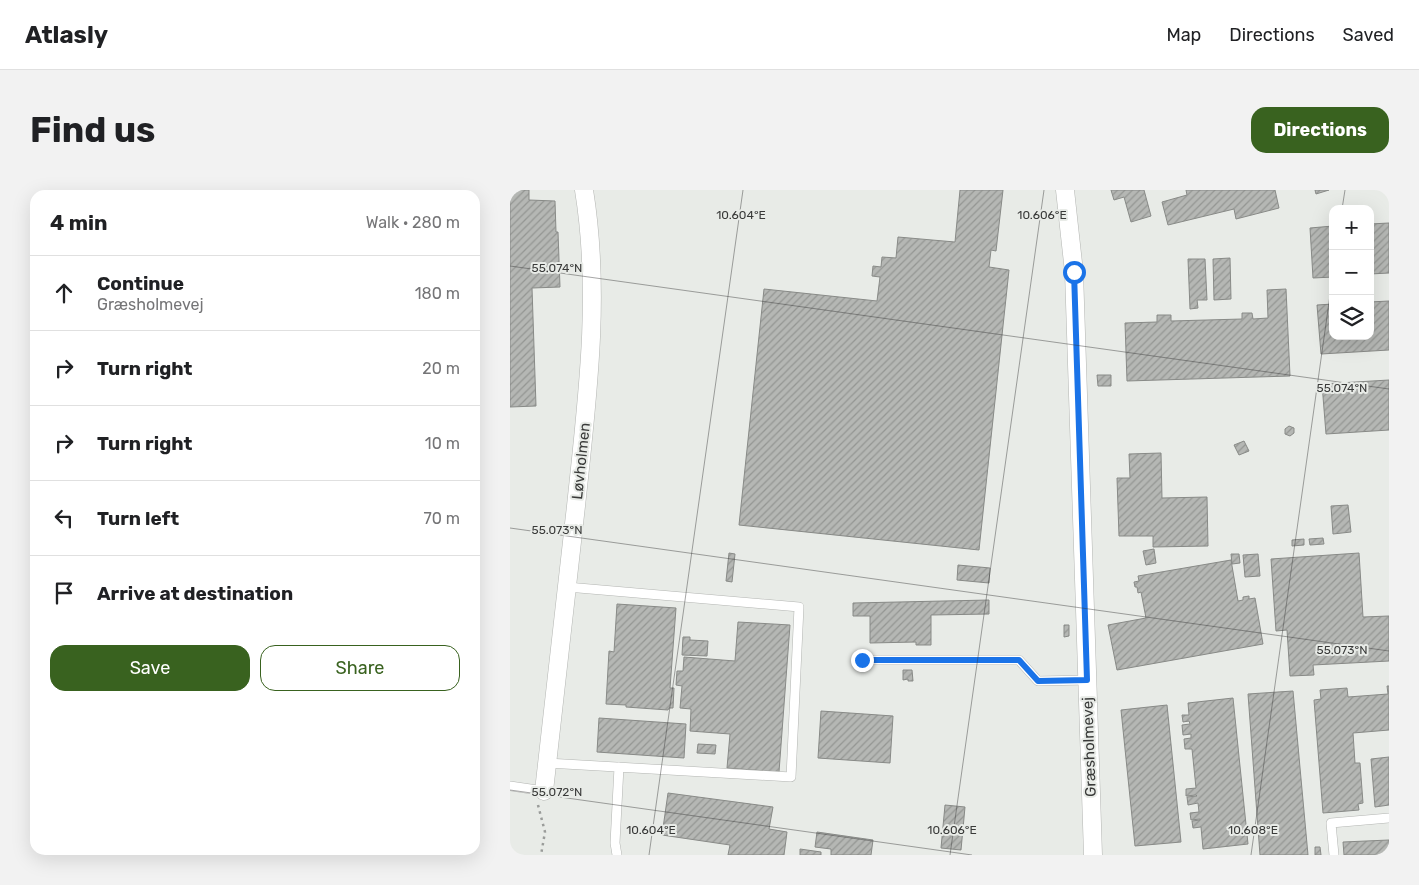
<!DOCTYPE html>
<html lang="en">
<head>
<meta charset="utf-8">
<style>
  :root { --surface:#fff; --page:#f2f2f2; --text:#202124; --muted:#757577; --line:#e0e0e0; --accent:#39621f }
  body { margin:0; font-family:Rubik,sans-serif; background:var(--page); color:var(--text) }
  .controls { position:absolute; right:15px; top:15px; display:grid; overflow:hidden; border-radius:10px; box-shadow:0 5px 20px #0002 }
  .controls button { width:45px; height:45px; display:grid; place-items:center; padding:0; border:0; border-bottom:1px solid var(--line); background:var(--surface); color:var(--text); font:25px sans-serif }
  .stop { position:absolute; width:15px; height:15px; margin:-11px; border:4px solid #1a73e8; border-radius:50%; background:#fff }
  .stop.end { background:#1a73e8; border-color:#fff; box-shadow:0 1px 5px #0008 }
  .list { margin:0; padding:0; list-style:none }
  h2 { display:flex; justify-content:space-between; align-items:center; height:65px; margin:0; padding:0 20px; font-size:21px }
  h2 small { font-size:16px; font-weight:400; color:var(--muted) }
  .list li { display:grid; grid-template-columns:32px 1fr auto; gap:15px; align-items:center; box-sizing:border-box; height:75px; padding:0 20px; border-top:1px solid var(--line) }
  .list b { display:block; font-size:19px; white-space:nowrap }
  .list p { margin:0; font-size:16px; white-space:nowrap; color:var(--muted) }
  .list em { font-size:16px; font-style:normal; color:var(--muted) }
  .actions { display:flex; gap:10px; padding:15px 20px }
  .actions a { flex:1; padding:11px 0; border:1px solid var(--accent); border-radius:15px; text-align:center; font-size:18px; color:var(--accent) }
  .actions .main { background:var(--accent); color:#fff }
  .icon { flex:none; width:28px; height:28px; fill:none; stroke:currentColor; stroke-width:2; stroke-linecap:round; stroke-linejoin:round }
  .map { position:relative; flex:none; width:879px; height:665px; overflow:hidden; border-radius:15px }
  header { display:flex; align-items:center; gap:30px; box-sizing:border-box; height:70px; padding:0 25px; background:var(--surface); border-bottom:1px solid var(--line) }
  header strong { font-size:24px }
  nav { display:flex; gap:28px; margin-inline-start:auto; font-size:18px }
  .intro { display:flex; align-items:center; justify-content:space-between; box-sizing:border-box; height:120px; padding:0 30px }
  h1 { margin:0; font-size:35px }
  .button { padding:12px 22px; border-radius:15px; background:var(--accent); color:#fff; font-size:18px; font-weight:700 }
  main { display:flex; gap:30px; padding:0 30px }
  aside { flex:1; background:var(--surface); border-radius:15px; box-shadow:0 5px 20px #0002 }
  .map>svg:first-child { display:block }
</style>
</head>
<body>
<header>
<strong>Atlasly</strong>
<nav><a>Map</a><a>Directions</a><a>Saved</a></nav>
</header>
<div class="intro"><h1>Find us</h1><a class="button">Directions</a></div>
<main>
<aside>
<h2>4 min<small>Walk · 280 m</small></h2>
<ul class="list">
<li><svg class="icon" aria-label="ahead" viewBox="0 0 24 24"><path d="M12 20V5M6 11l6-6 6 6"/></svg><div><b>Continue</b><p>Græsholmevej</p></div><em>180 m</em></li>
<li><svg class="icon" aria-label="right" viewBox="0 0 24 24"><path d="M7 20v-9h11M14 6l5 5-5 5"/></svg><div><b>Turn right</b></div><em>20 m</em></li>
<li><svg class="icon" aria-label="right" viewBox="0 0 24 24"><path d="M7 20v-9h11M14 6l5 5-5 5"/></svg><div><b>Turn right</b></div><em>10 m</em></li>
<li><svg class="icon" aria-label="left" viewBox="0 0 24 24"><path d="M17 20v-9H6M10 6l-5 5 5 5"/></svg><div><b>Turn left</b></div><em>70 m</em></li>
<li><svg class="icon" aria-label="arrive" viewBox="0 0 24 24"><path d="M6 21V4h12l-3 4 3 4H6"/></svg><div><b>Arrive at destination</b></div></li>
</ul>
<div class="actions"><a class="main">Save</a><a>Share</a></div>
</aside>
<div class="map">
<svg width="879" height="665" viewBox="0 0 879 665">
  <defs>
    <pattern id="building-hatch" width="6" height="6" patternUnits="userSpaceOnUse" patternTransform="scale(1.25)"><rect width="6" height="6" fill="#b5b7b4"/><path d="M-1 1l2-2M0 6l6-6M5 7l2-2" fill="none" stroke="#949693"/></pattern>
  </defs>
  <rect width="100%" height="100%" fill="#e8ebe7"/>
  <path fill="url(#building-hatch)" stroke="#888a87" d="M0,0H19V10L45,11L46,42H48L50,97L22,98L26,216L0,217Z
    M450,0H493L486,61L481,60L479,77L499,80L469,360L229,335L254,99L367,111L370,87L362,86L363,76L371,77L372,67L386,68L388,47L445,52Z
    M601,0H634L641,26L621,32L614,7L604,10Z
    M676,0H765L769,18L726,29L724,19L658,35L652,12L677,5Z
    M805,0H819L806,4Z
    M879,33V83L860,84V34Z
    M823,36V87L803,88L800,38Z
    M720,68L721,109L704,110L703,69Z
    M678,69H695L697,110H687L688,118L680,119Z
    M776,99L780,186L617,191L615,133L647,132V125H661V131L732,129V123H742L743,129L758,128L757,100Z
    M879,111V160L811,164L807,115L823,114V146H860V112Z
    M587,185H601V196H588Z
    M879,190V240L816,244L812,194Z
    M779,236L784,238V243L780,246L775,244V239Z
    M734,251L739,261L729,265L724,255Z
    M651,263L652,308L697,307L698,356L643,357V346H609L607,288H620L619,264Z
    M838,315L841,342L823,344L821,316Z
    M813,348L814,354L800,355L799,349Z
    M794,349V355L782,356V350Z
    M644,359L646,373L636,375L633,361Z
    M219,363L225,364L222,392L216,391Z
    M849,363L853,427L879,426V471L803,475L804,485L780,486L777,440L766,441L761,369Z
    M721,364H729L730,373L722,374Z
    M748,364L750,386L735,387L733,365Z
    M721,370L728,411L733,410V407L739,406V409L745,408L753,454L607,480L598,435L636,428L631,402L628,403L627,397H625L624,392L629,391L628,386Z
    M448,375L480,378L479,393L447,390Z
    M479,410V424L421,425V455H406V452L360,453V426H343V413Z
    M107,414L166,418L160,498H164L163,518H159L158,520L116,517V515L96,514L99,461L104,462Z
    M228,432L280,435L269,582L217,578L220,544L180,541L181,519L170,518L172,496L166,495L167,481H173L174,467L225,471Z
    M554,435H559V446L554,447Z
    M173,447H180V450L198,451L197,466L172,465Z
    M393,480H402L403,491H398V489L393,490Z
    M877,496H879V540L843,543L845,573H850L853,613L848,614L849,620L813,623L804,510L811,509L810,500L837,498L838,507L878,504Z
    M783,501L798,665H750L738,504Z
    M723,508L738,654L693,659L691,637L683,638L682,631L690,630V629L681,630L680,623L689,622L688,613L678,615L677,607L687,606L686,605L676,606V599L686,598L682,559H675L674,549L681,548V544L673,545L672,535L680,534L679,531L673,532L672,525H679L678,513Z
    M657,515L671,652L625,656L611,520Z
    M311,521L383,526L380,573L308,568Z
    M89,528L176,534L174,568L87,562Z
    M188,554L206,555L205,564L187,563Z
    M879,567V615L865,617L861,569Z
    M158,603L263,617L259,639L277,642L274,665H218L220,655L152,645Z
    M435,615L455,617L451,660L431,658Z
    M307,642L363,650L361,665H321V659L305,657Z
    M879,650V665H834L833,652Z
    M805,657H810L811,665H805Z
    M290,659L311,662V665H290Z"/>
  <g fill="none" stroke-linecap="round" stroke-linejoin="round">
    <g stroke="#b3b5b2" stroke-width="10">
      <path id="lane" d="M352,470H509L528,491L577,490
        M37,573L281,587L289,417L57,397
        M0,596L34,601
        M107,665L105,653L109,577
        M824,665L821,633L879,628"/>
    </g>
    <g stroke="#b3b5b2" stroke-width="19">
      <path id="street" d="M555,0L564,82L583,665
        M34,601C45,506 55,411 66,316C77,211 91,105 74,0"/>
    </g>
    <path stroke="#9a9c9a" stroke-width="2.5" stroke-dasharray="2.5 4" stroke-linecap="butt" d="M28,615L35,642L31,665"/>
    <use href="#lane" stroke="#fff" stroke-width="9"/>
    <use href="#street" stroke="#fff" stroke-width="18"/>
  </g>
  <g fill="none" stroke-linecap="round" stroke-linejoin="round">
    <path stroke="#1a73e8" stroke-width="6" d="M352,470H509L528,491L577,490L564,82"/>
  </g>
  <path fill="none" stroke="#393a39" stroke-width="1" stroke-opacity="0.45" d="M832,19L835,0M0,76L879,199M0,338L879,461M0,600L462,665M139,665L233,0M440,665L534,0M741,665L823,84"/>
  <g text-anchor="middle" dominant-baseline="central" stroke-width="4" stroke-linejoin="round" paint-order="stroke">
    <g font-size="15" fill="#393a39" stroke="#e8ebe7">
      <text transform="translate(71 271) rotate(-84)">Løvholmen</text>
      <text transform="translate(579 557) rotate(-92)">Græsholmevej</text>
    </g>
  </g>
  <g font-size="12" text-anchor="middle" fill="#393a39" stroke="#e8ebe7" stroke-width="4" stroke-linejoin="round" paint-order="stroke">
    <text x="231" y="29">10.604°E</text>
    <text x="532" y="29">10.606°E</text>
    <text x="47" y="82">55.074°N</text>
    <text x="832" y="202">55.074°N</text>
    <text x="47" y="344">55.073°N</text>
    <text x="832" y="464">55.073°N</text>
    <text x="47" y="606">55.072°N</text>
    <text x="141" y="644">10.604°E</text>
    <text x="442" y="644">10.606°E</text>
    <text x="743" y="644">10.608°E</text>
  </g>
</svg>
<div class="controls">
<button>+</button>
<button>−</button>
<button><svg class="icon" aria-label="layers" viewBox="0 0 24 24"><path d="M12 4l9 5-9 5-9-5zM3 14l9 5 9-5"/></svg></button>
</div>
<div class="stop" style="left:564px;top:82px"></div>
<div class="stop end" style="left:352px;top:470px"></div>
</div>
</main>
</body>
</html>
